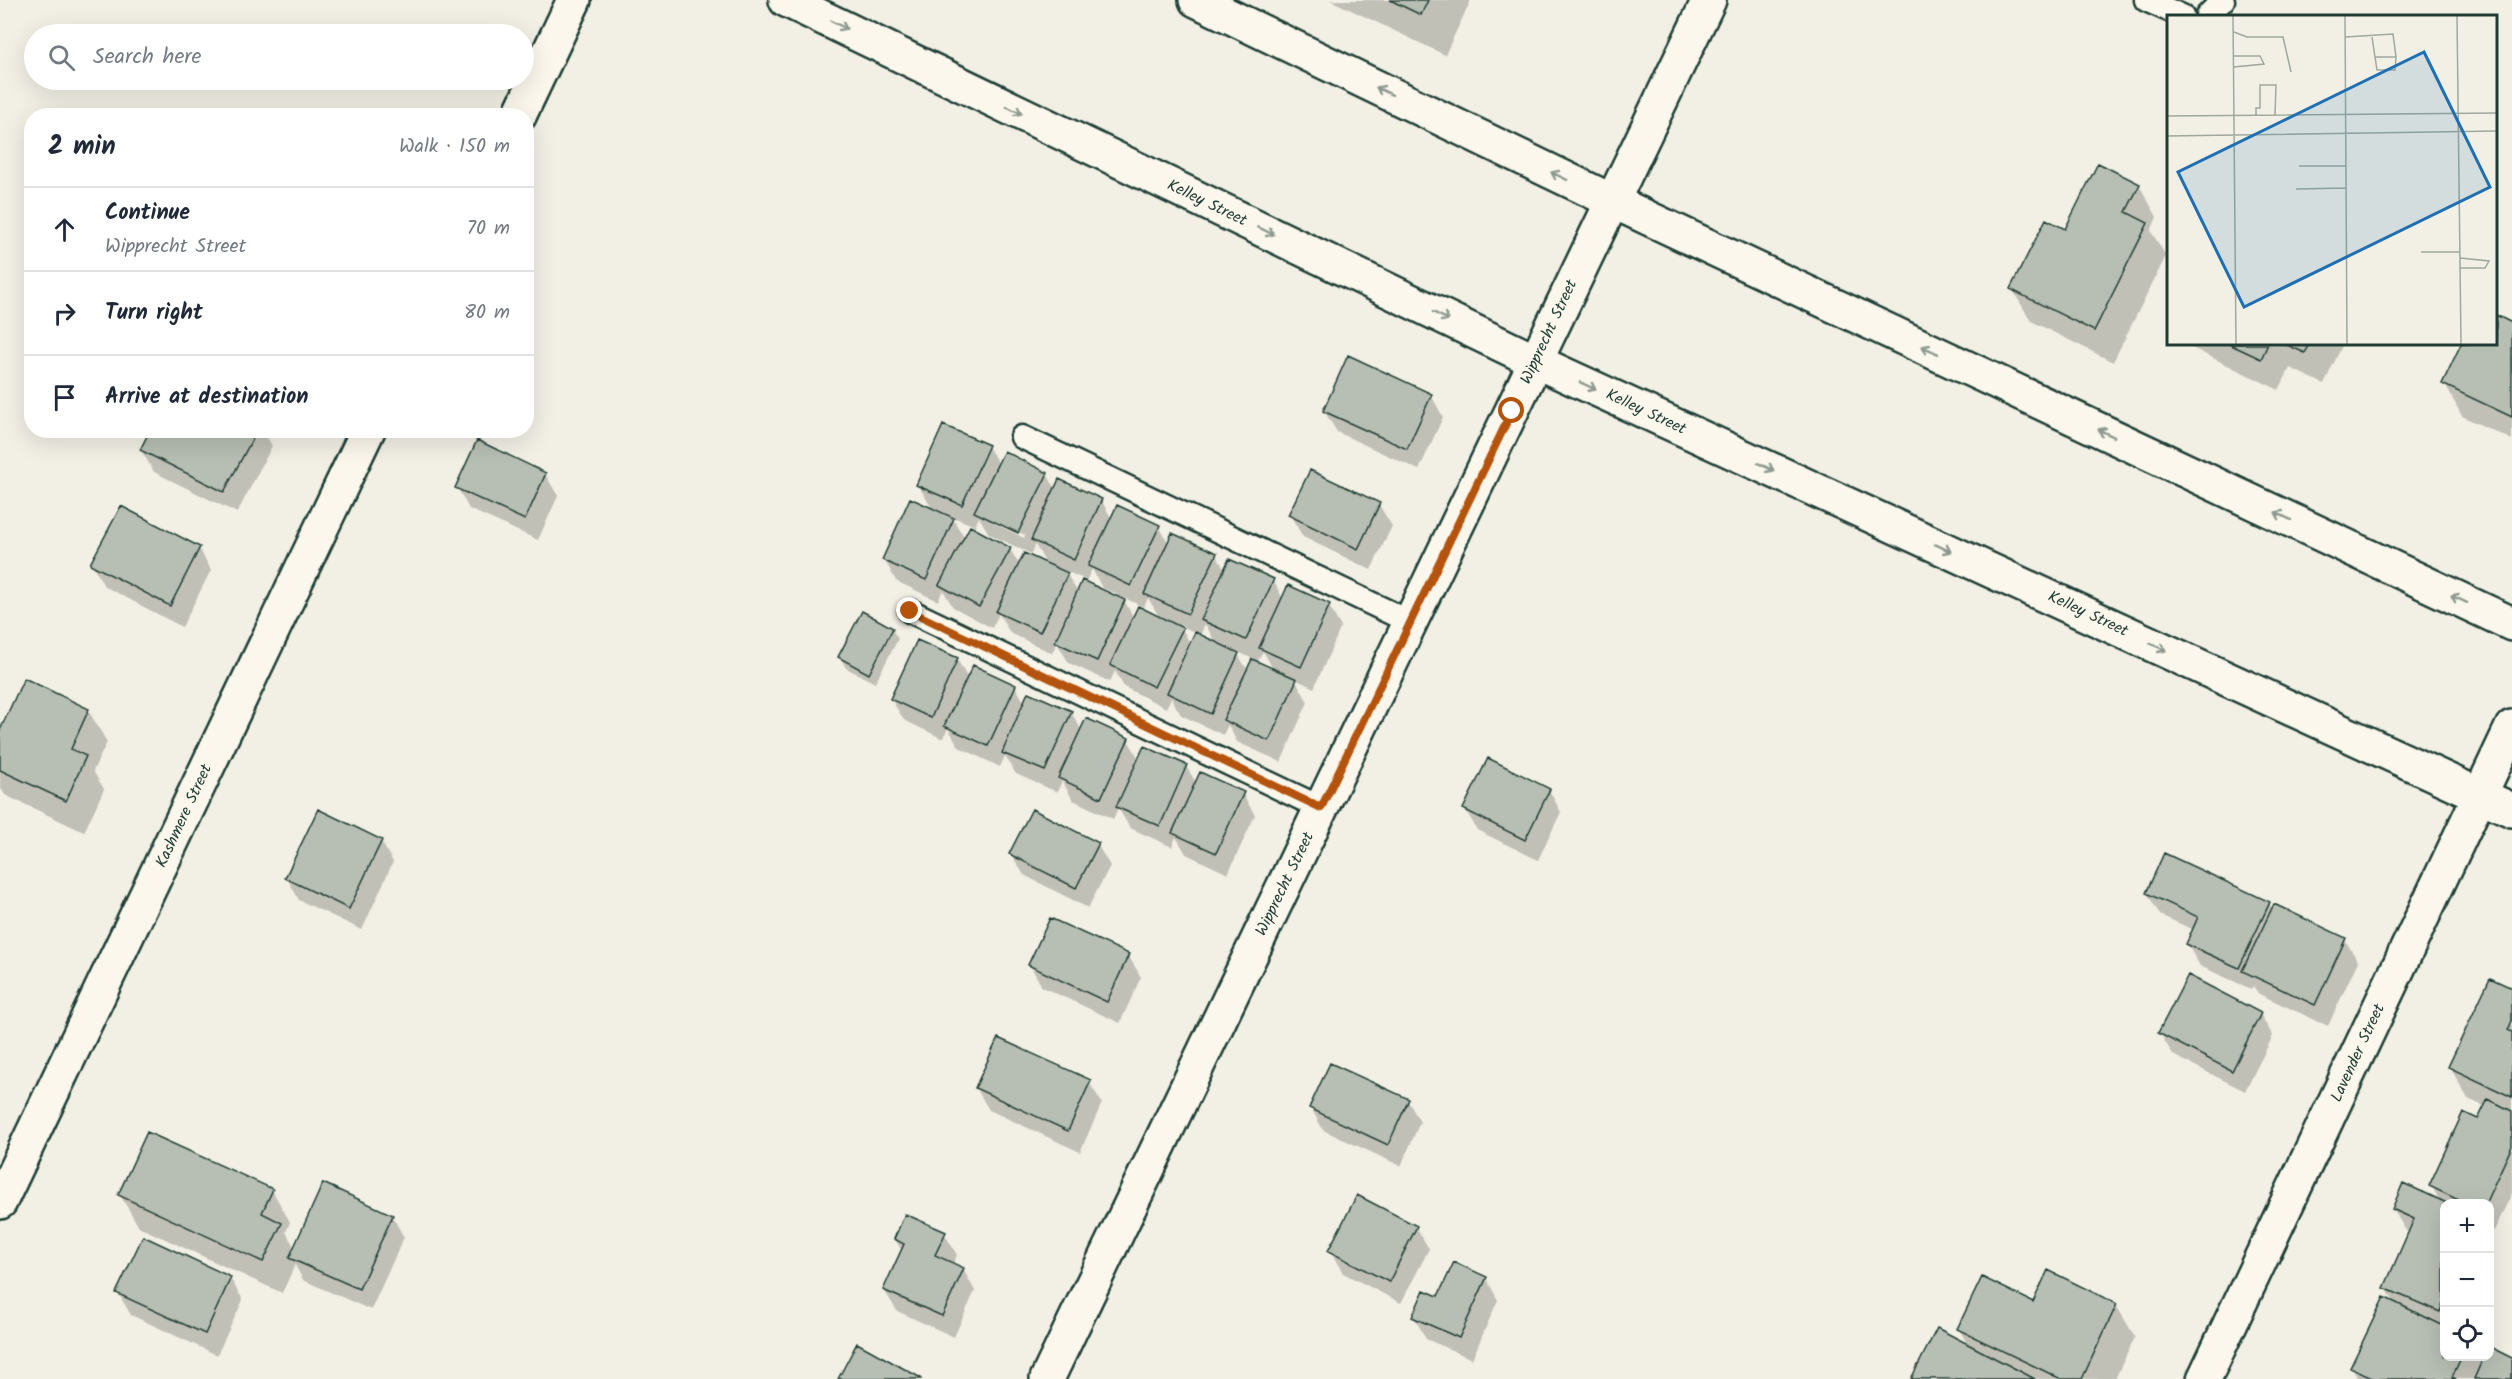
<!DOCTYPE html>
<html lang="en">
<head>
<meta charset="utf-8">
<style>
  :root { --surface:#fff; --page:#f6f6f7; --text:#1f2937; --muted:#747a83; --line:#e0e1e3 }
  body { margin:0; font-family:Kalam,sans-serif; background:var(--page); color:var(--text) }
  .controls { position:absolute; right:18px; bottom:18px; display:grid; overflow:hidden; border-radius:12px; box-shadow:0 6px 24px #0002 }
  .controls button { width:54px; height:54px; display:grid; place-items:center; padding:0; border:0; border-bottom:2px solid var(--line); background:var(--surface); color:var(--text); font:30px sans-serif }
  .stop { position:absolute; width:18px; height:18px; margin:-14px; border:4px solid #b45309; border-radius:50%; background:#fff }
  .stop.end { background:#b45309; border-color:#fff; box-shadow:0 2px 6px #0008 }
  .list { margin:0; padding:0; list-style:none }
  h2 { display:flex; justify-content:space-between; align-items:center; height:78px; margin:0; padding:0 24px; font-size:26px }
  h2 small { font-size:20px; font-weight:400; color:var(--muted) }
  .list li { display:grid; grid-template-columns:39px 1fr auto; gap:18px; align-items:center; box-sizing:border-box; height:84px; padding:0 24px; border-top:2px solid var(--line) }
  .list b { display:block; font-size:22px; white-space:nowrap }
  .list p { margin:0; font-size:20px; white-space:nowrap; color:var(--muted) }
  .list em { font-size:20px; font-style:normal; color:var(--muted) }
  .icon { flex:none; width:33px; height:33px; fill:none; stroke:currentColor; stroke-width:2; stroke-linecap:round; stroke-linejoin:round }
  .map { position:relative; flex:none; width:2512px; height:1379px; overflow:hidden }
  .search { position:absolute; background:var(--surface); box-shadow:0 6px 24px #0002; left:24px; top:24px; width:510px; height:66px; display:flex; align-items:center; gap:15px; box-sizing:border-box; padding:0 21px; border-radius:33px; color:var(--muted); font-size:22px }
  .panel { position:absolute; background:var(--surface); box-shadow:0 6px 24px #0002; left:24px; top:108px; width:510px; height:330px; border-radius:24px }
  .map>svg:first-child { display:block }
</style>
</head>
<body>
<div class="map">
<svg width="2512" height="1379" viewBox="0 0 2512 1379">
  <rect width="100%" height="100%" fill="#f2f0e5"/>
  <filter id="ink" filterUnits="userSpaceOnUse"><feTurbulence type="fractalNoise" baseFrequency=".0167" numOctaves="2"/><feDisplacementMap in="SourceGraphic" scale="12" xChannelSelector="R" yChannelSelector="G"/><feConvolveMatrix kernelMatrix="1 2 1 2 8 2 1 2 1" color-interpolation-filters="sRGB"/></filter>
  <g filter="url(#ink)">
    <path fill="#0003" fill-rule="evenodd" d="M1330,0H1471L1445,55Z
      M2139,185L2157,217L2151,231L2166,256L2113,362L2031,321L2012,289L2065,231Z
      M2496,317L2512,325V440L2462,416L2444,383L2463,344H2496Z
      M2189,344H2340L2342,346L2324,384L2290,368L2279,390L2192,348Z
      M1431,395L1443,417L1419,470L1337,432L1324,411Z
      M152,430H263L272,446L237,513L154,472L141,450Z
      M988,446L999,465L1047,474L1056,490L1101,500L1112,519L1159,526L1169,544L1216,554L1225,571L1273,580L1283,599L1329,606L1341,627L1314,688L1295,679L1308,702L1281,762L1237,742L1228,725L1223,735L1181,715L1171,698L1166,708L1124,687L1115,671L1110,682L1069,663L1057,643L1052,653L1010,633L999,614L992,628L953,607L943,590L938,601L896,581L884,559L933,510L918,485ZM951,516L975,526L979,517L989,534L1031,554L1035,545L1047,565L1020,566L1010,549L965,539ZM992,519L1025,535L1024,538L992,522ZM1092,569L1102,588L1117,594L1116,597L1085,583ZM1065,571L1084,579L1078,593ZM1122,597L1144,607L1148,598L1160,618H1134ZM1205,624L1212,636L1217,644L1200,636ZM1180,625L1196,633L1191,645L1187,638ZM1236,651L1253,659L1248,671ZM1263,651L1274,671L1257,663Z
      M1311,472L1379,505L1392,526L1371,570L1303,537L1290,515Z
      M545,474L558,496L538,540L469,509L457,487Z
      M199,548L211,570L182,627L104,586L92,564Z
      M892,629L898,639L875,683L846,668L840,657Z
      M957,659L968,679L1015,686L1025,703L1071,712L1082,731L1128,740L1139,759L1186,766L1197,784L1242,793L1255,815L1228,874L1186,854L1176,837L1172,847L1130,828L1118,808L1113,819L1073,800L1062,781L1057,792L1016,774L1005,756L1000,767L959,747L948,728L943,739L904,720L891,699Z
      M88,710L107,742L93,771L104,789L84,832L5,795L0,787V733Z
      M1549,790L1561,812L1538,860L1477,830L1465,809Z
      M381,841L393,862L362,930L299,900L287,878Z
      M1097,844L1110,866L1088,908L1024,875L1011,854Z
      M2147,893L2269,903L2273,910L2345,940L2358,961L2328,1026L2257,993L2253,986L2251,989L2200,966L2187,944L2194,930L2160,915Z
      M1128,955L1141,977L1120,1023L1042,987L1030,965Z
      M2189,977L2260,1014L2273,1036L2245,1091L2173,1055L2160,1033Z
      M2512,990V1193L2494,1231L2490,1229V1204H2444V1356H2479L2483,1363L2490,1356V1349L2512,1360V1379H2358L2352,1368L2395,1304L2386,1288L2410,1232L2406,1231L2393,1209L2440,1201L2431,1185L2479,1121L2486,1107L2468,1099L2450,1067Z
      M1089,1082L1102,1103L1080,1152L989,1110L976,1088Z
      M1408,1101L1420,1122L1401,1166L1323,1130L1311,1108Z
      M272,1190L290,1222L286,1232L295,1248L392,1216L404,1237L371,1310L303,1280L295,1265L282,1293L139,1227L120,1195Z
      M1358,1197L1416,1227L1429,1249L1401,1303L1343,1273L1330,1251Z
      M944,1233L957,1255L953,1264L963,1269L975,1291L954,1337L897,1311L884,1290L902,1251L895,1239Z
      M230,1278L243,1300L217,1355L131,1315L118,1293Z
      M1486,1278L1498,1300L1472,1359L1426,1339L1414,1317L1439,1298Z
      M2034,1304L2116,1305L2135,1337L2115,1379H1913L1969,1347L1959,1329Z"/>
    <path fill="#b7beb3" stroke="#1f3d34" stroke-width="1.5" d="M1390,0H1428L1421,15Z
      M2098,163L2140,184L2126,212L2148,223L2094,331L2010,289L2046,219L2065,229Z
      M2496,315L2512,323V417L2442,384L2461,344H2496Z
      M2229,344H2268L2261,359Z
      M2285,344H2310L2305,353Z
      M1348,355L1432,394L1407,449L1323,411Z
      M943,425L989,445L962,505L916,485Z
      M150,430H257L224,492L140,450Z
      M477,440L546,473L525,520L455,488Z
      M1004,451L1048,473L1018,533L974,512Z
      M1310,470L1380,503L1358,549L1288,515Z
      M1059,479L1102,499L1074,560L1031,540Z
      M910,498L954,518L926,580L882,560Z
      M1117,505L1160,525L1131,586L1088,566Z
      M121,506L200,547L170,606L90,564Z
      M970,526L1011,548L979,607L939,585Z
      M1172,533L1217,553L1188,614L1144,594Z
      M1024,553L1068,573L1040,632L996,612Z
      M1229,559L1274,579L1246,640L1201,620Z
      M1082,580L1125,600L1097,661L1055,642Z
      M1288,585L1330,604L1301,667L1259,648Z
      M1138,606L1183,628L1154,687L1110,665Z
      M862,611L893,628L869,674L838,657Z
      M1195,632L1239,653L1211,714L1167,693Z
      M917,640L958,658L931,718L890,699Z
      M1252,659L1297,679L1269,741L1223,720Z
      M973,665L1016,685L988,746L944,726Z
      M24,678L89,709L71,749L86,756L66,801L0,770V730Z
      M1028,692L1072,711L1045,771L1002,753Z
      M1086,718L1129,738L1101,798L1058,778Z
      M1144,746L1187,765L1160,826L1116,807Z
      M1488,758L1550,789L1525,840L1463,809Z
      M1200,772L1244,792L1216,853L1172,833Z
      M318,809L382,840L349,909L285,878Z
      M1032,809L1099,843L1076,888L1009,854Z
      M2164,853L2270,902L2239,968L2186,944L2198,917L2146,893Z
      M2274,904L2346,938L2315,1005L2242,971Z
      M1050,918L1129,954L1107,1002L1028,965Z
      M2188,975L2261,1013L2232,1071L2158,1033Z
      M2490,978L2512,988V1021L2508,1030L2512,1032V1097L2448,1067Z
      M998,1038L1091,1080L1068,1131L975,1088Z
      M1330,1063L1409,1099L1388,1145L1309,1108Z
      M2488,1099L2512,1111V1146L2485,1204H2467L2429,1186L2463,1112L2478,1119Z
      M147,1132L273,1189L262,1213L282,1223L263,1262L118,1195Z
      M323,1183L393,1215L359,1289L289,1258Z
      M2403,1183L2449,1204H2444V1300L2440,1312L2384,1288L2414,1219L2392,1209Z
      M1357,1195L1417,1226L1389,1282L1328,1251Z
      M905,1214L946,1232L935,1255L964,1268L942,1316L883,1290L904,1244L894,1239Z
      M143,1236L231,1277L205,1334L116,1293Z
      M1454,1262L1487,1277L1459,1338L1412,1317L1424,1290L1438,1296Z
      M2048,1270L2117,1304L2082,1379H2061L1957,1329L1982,1277L2033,1302Z
      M2384,1297L2444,1326V1356H2462L2452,1377L2456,1379H2374L2350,1368Z
      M1937,1328L2035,1379H1911Z
      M857,1343L921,1378V1379H838Z
      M2490,1347L2512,1358V1379H2474L2484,1356H2490Z"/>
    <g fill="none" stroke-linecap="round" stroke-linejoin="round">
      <g stroke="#1f3d34" stroke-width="27">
        <path id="service" d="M2146,0L2182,16
          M2207,16L2223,0
          M1022,437L1410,622
          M910,611L1321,808"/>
      </g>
      <g stroke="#1f3d34" stroke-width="38">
        <path id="minor" d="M519,116L574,0
          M0,1202L368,430
          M1047,1379L1709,0
          M2204,1379L2512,727"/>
      </g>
      <g stroke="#1f3d34" stroke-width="38">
        <path id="secondary" d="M786,0L1535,361L2512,810
          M1196,0L1612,201L2512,624"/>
      </g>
      <use href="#service" stroke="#fbf7ec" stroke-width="22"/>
      <use href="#minor" stroke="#fbf7ec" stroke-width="33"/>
      <use href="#secondary" stroke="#fbf7ec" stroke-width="33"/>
    </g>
    <defs><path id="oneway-shaft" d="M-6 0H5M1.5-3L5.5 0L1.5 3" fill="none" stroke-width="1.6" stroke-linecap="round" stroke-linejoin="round" transform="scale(1.5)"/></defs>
    <g stroke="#8d9a90">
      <use href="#oneway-shaft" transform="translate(839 25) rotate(26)"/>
      <use href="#oneway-shaft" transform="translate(1384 91) rotate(-154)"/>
      <use href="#oneway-shaft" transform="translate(1014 110) rotate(26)"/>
      <use href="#oneway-shaft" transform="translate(1559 176) rotate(-154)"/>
      <use href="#oneway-shaft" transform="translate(1266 231) rotate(26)"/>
      <use href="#oneway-shaft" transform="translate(1441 316) rotate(26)"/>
      <use href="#oneway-shaft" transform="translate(1930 350) rotate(-155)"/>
      <use href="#oneway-shaft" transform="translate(1588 386) rotate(25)"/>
      <use href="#oneway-shaft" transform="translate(2106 433) rotate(-155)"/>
      <use href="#oneway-shaft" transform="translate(1766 467) rotate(25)"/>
      <use href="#oneway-shaft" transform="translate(2283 516) rotate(-155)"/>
      <use href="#oneway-shaft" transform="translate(1943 548) rotate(25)"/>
      <use href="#oneway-shaft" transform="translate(2459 599) rotate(-155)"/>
      <use href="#oneway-shaft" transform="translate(2158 647) rotate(25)"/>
    </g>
  </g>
  <g fill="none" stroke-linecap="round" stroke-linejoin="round" filter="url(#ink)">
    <path stroke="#b45309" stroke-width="8" d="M910,611L1321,808L1512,411"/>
  </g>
  <g text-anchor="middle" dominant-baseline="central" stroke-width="4.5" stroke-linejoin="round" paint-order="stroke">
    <g font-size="16" fill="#1f3d34" stroke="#fbf7ec">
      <text transform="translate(1207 203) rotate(26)">Kelley Street</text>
      <text transform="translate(1549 332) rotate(-65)">Wipprecht Street</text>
      <text transform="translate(1646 412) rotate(25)">Kelley Street</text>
      <text transform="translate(2088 614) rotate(25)">Kelley Street</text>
      <text transform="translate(184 816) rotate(-65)">Kashmere Street</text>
      <text transform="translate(1285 884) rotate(-64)">Wipprecht Street</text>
      <text transform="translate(2358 1053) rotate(-65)">Lavender Street</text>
    </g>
  </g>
  <g transform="translate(2167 15)">
    <rect width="330" height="330" fill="#f2f0e5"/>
    <path fill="none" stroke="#9ea89e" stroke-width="1.5" d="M66,1L69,329M178,1L180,329M290,1L294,329M67,17L80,22H116L124,57M178,22L226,19L229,42H208L205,22M67,41H93L97,49L67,52M208,42L210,55H228L229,42M89,100V93H93V70H109L108,100M0,101L330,98M0,121L330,116M132,151H179M129,174L179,173M254,237H293M293,243L322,246L318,253H293"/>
    <path fill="#1f6fb2" fill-opacity="0.15" stroke="#1f6fb2" stroke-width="3" d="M257,37L323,172L77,292L11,157Z"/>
    <rect width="330" height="330" fill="none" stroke="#1f3d34" stroke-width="3"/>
  </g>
</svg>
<div class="controls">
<button>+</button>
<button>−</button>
<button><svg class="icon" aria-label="locate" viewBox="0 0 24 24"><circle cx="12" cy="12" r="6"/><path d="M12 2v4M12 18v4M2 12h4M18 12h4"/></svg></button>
</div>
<div class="stop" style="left:1512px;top:411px"></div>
<div class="stop end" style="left:910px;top:611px"></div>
<div class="search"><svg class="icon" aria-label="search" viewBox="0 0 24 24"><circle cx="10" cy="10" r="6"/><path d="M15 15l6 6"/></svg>Search here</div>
<section class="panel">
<h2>2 min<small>Walk · 150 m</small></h2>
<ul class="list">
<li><svg class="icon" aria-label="ahead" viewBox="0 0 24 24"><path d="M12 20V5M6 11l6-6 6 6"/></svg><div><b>Continue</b><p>Wipprecht Street</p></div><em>70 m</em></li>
<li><svg class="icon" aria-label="right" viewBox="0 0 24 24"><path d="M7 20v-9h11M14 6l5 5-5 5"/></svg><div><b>Turn right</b></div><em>80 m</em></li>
<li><svg class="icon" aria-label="arrive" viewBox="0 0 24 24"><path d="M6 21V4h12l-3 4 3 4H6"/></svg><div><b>Arrive at destination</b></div></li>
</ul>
</section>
</div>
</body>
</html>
